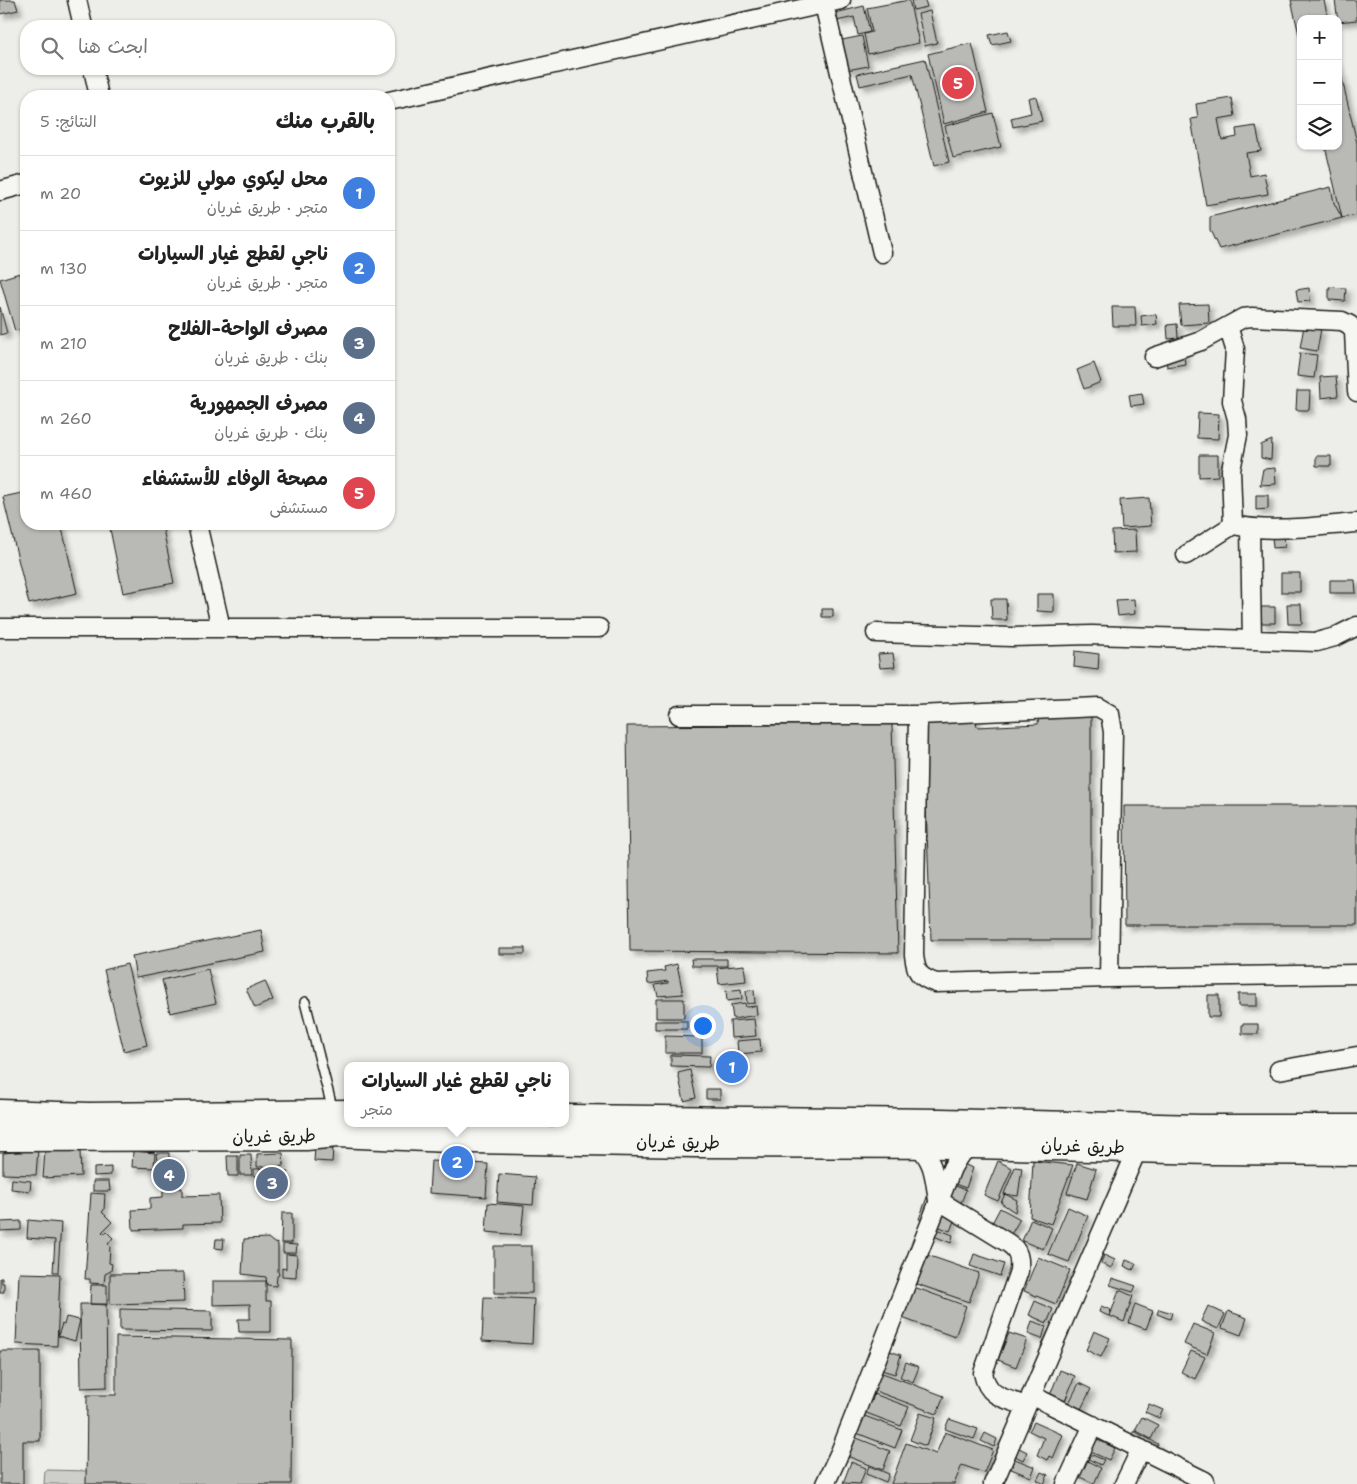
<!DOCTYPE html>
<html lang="ar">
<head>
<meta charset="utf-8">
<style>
  :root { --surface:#fff; --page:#f6f6f6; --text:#222; --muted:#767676; --line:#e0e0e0; --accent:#1c1c1c }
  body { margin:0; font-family:"Shantell Sans","Playpen Sans Arabic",sans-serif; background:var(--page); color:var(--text); direction:rtl }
  .controls { position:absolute; right:15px; top:15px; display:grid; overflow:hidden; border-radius:10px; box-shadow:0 1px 4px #0004 }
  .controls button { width:45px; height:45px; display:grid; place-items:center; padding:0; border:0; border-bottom:1px solid var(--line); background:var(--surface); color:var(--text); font:25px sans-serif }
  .you { position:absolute; left:702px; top:1025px; width:18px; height:18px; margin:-12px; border:4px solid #fff; border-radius:50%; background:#1a73e8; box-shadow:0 0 0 8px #1a73e833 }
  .badge { display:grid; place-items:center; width:32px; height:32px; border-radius:50%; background:var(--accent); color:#fff; font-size:16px; font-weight:700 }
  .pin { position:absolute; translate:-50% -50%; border:2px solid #fff; box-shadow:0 1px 5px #0006 }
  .popup { position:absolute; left:344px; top:1062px; width:225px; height:65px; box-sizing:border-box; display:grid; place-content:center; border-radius:10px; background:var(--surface); filter:drop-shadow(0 1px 4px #0005); font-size:16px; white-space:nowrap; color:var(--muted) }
  .popup b { font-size:19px; color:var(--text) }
  .popup::after { content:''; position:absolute; left:50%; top:100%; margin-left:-10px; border:10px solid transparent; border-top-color:var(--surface) }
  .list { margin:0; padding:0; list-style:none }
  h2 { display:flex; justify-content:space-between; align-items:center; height:65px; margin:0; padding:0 20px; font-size:21px }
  h2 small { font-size:16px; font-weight:400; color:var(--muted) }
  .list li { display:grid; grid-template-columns:32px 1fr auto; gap:15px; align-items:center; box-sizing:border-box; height:75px; padding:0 20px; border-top:1px solid var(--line) }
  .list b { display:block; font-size:19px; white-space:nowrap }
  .list p { margin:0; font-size:16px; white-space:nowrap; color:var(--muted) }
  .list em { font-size:16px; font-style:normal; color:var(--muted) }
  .icon { flex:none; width:28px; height:28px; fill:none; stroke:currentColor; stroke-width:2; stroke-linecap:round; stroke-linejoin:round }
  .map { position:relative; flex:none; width:1357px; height:1484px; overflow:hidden; direction:ltr }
  .search { position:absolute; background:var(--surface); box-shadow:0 1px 4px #0004; left:20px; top:20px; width:375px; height:55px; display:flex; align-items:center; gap:12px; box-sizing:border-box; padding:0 18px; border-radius:20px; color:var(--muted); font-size:19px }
  .panel { position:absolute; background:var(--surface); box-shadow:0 1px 4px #0004; left:20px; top:90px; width:375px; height:440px; border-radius:20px; direction:rtl }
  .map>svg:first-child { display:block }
</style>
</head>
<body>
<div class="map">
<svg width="1357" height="1484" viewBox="0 0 1357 1484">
  <defs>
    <filter id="shadow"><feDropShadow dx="4.5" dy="4.5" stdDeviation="2.5" flood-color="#0004"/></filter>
  </defs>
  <rect width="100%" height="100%" fill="#edede9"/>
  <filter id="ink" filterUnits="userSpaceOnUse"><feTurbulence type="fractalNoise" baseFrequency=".02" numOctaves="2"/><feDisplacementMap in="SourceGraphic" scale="10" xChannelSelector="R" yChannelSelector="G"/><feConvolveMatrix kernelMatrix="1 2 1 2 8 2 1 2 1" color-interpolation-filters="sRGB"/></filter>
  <g filter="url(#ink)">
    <path fill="#cececb" stroke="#757574" d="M45,1470L91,1471V1484H44Z"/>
    <path fill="#b9b9b6" stroke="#1c1c1c" filter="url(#shadow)" d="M0,0H15L18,10L0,14Z
      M909,0L919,43L868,54L864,34L872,32L867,8Z
      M911,0H925L927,7L913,10Z
      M1291,0H1324L1328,19H1301V43Z
      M1335,0H1356L1357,20L1338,22Z
      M864,6L870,32L858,35L854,17L837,21L835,13Z
      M930,11L937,43L925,46L918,14Z
      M1008,31L1011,41L992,45L989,35Z
      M862,36L868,66L847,70L842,40Z
      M972,43L988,112L944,124L928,54Z
      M925,59L949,162L934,166L912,74L860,86L857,74Z
      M1338,62L1357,143V215L1342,218L1325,146H1338Z
      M1036,96L1042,121L1013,127L1011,118L1031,113L1028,98Z
      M1232,98L1235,116L1218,119L1222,140L1237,137L1236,129L1256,126L1261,151L1246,153L1250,176L1264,173L1268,194L1206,205L1191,119L1198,118L1196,104Z
      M993,113L1001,147L953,158L945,126Z
      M1331,187L1334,203L1342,218L1219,249L1210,230V217Z
      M20,273L26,293V328L15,331L0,279Z
      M1329,287L1346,288L1345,301L1329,300Z
      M1309,288L1310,301L1298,302L1296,290Z
      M1208,304L1209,323L1181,325L1179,305Z
      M0,307L7,333L0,335Z
      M1112,307H1135L1136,326H1113Z
      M1156,314L1157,324L1142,326L1141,316Z
      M1177,324L1178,338L1168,339L1167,325Z
      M1304,326L1321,329L1317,351L1300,348Z
      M1183,349L1185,364L1167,367L1165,351Z
      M1300,353L1317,355L1314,378L1297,376Z
      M1094,363L1101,382L1084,389L1077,370Z
      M1336,376L1338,396L1321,398L1320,377Z
      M1297,391H1310L1309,410H1296Z
      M1142,393L1144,404L1131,406L1129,395Z
      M1198,413L1219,414L1218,439L1197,438Z
      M1272,440L1271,460L1261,458V445Z
      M1199,455H1218V476L1199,477Z
      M1316,456H1331V466H1316Z
      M1275,468L1276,484L1260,485L1263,469Z
      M26,492V524H61L77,593L29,604L3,497Z
      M1256,495H1268V509L1256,510Z
      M1149,498L1151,526L1122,528L1120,500Z
      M109,524H162L174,583L123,593Z
      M1135,530L1136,552L1113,553L1112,531Z
      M1284,536L1285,547L1273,548L1272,537Z
      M1281,573H1300V592H1281Z
      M1330,580H1355L1356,593H1330Z
      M1037,594H1054V612L1037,611Z
      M991,599H1006L1007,620H992Z
      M1134,599L1135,614L1118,616L1116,600Z
      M1287,604H1301L1302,624H1288Z
      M1261,607H1275V623H1261Z
      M822,609H833V617H822Z
      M1075,651L1099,654L1098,670L1074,667Z
      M893,653L895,667L880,668L878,654Z
      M1091,713V940H931L923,720L975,715L977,727L1038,724L1039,714Z
      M892,724L898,953L630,951L627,726Z
      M1124,806H1357V925H1125Z
      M261,930L265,952L136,978L132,956Z
      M499,948H525V954H499Z
      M691,959H727V966H692Z
      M127,964L147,1045L124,1051L104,970Z
      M677,964L683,994L658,996L655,985L668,983V981L648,984L647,973L665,971L664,967Z
      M744,965L746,981L719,984L717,968Z
      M208,969L216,1003L170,1013L162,980Z
      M265,981L273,1000L255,1008L246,989Z
      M741,989L742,999L727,1001L726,991Z
      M754,990L755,1003L747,1004L746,991Z
      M1238,994H1257V1006H1238Z
      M1208,995H1219V1017H1208Z
      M656,999H684V1018H656Z
      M745,1003L746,1007L756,1006L757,1015L733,1019L731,1005Z
      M754,1019L756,1036L731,1038L730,1021Z
      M655,1021H687V1029H655Z
      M1242,1024H1258V1034H1242Z
      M665,1036L702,1037V1053H665Z
      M760,1039L761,1052L738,1054L737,1041Z
      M671,1055L710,1056L709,1067L671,1066Z
      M690,1070L696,1098L684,1101L678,1073Z
      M706,1089H720V1099H706Z
      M315,1148L333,1149L332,1162L314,1161Z
      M38,1150L36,1175L3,1174V1153Z
      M45,1151H80L81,1176L43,1178Z
      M133,1151L155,1153L154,1168L132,1167Z
      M156,1153H169V1161L157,1162Z
      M283,1153L284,1166L257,1167V1154Z
      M240,1155H251L252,1175H240Z
      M227,1156H238V1176H228Z
      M945,1157L973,1168L966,1188L938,1178Z
      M431,1161L488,1164L486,1197L429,1193Z
      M998,1161L1012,1168L998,1201L984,1195Z
      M1033,1161L1073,1165L1051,1224L1030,1217Z
      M1077,1163L1096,1169L1087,1199L1067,1193Z
      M111,1167V1175L94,1176V1168Z
      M1015,1167L1022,1168L1018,1196L1004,1194Z
      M269,1168L270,1175L254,1176V1169Z
      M279,1172H288L286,1191L278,1190Z
      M499,1174L535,1177L533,1205L497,1202Z
      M934,1178L966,1190L950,1231L919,1219Z
      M12,1179L31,1181L30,1191L11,1189Z
      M93,1181H109L110,1191H93Z
      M163,1188H182V1196L219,1195L220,1223L183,1224V1228L133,1230L132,1210L150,1209V1198L163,1197Z
      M91,1193L105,1194L104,1210L102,1212L112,1222L102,1232L104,1234L107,1232L113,1238L108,1244L110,1246L109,1263L112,1264L111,1271L105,1274L104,1284L90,1283V1279H85Z
      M1005,1194L1017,1200L1015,1212L1001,1203Z
      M488,1203L524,1206L521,1235L486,1232Z
      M1068,1207L1088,1216L1069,1262L1048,1254Z
      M1000,1208L1020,1219L1010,1236L991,1225Z
      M282,1213H292V1243H281Z
      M1031,1219L1052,1228L1043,1249L1022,1241Z
      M28,1220L61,1223L58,1272H53L55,1240L27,1238Z
      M21,1221V1230L0,1231V1222Z
      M932,1227L953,1235L951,1243L929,1234Z
      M268,1238L274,1243L278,1244V1271L279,1275L277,1276L276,1286L267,1285L266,1277L242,1274L244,1239Z
      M216,1239H224L223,1249L215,1248Z
      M283,1244L297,1245L296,1253H283Z
      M494,1246H532V1293H494Z
      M286,1254L297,1255L296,1277L282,1276V1268L286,1269Z
      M974,1254L1004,1264L1000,1276L970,1266Z
      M927,1255L979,1273L969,1302L917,1284Z
      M1104,1255L1115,1260L1111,1268L1101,1263Z
      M1038,1257L1070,1270L1056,1304L1024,1291Z
      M1126,1260L1136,1264L1133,1270L1124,1266Z
      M19,1273L60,1274L57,1346L16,1344Z
      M183,1273L184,1302L110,1304V1274Z
      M0,1278H2V1283H4V1292H0Z
      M1112,1278L1136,1286L1133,1292L1110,1285Z
      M213,1281H266V1301H271V1332H239L238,1319H250V1304L213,1305Z
      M91,1285H107V1305L90,1304Z
      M914,1287L966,1306L955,1337L902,1318Z
      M1119,1290L1133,1296L1124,1322L1110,1316Z
      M484,1297L534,1299L532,1344L482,1341Z
      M1035,1301L1053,1309L1047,1323L1029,1315Z
      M80,1304H106L107,1387L81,1388Z
      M1135,1304L1153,1311L1146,1329L1129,1323Z
      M1101,1306L1111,1310L1109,1316L1099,1312Z
      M1208,1306L1225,1314L1218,1329L1201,1321Z
      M120,1309L212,1311V1331L120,1330Z
      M1159,1309L1172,1313L1170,1319L1157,1314Z
      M1228,1311L1247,1318L1241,1335L1222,1328Z
      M66,1317L80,1320L75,1341L58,1336L62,1324L64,1325Z
      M1032,1321L1046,1326L1042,1339L1028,1334Z
      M1193,1324L1215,1333L1207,1354L1184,1344Z
      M1094,1331L1110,1338L1101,1357L1086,1350Z
      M1009,1333L1027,1339L1016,1367L998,1360Z
      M116,1337L292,1340L291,1484H86L87,1395H116Z
      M885,1349L901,1355L895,1374L878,1369Z
      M0,1351H40V1441H23V1484H0Z
      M1191,1351L1205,1357L1195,1379L1181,1372Z
      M906,1362L919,1367L913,1382L900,1377Z
      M869,1368L944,1396L937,1414L862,1386Z
      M1060,1370L1075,1376L1065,1401L1050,1395Z
      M1079,1383L1091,1389L1080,1411L1068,1405Z
      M874,1394L909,1407L901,1426L853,1408L858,1396L872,1401Z
      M1149,1404L1163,1410L1159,1418L1145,1412Z
      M851,1411L902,1430L895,1448L844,1428Z
      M920,1413L936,1418L926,1446L910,1440Z
      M1142,1417L1158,1425L1151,1439L1135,1430Z
      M949,1419L978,1429L974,1439L945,1429Z
      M1034,1422L1063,1435L1053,1458L1049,1456L1047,1460L1037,1455L1044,1438L1029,1431Z
      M1134,1431L1158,1444L1154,1450L1130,1437Z
      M945,1432L993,1450L984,1473L962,1465L954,1484H891L906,1443L936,1454Z
      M985,1433L997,1439L994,1447L981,1441Z
      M849,1435L890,1451L883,1470L842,1454Z
      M1090,1436L1115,1448L1109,1460L1084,1449Z
      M1015,1446L1027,1452L1023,1460L1011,1454Z
      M1090,1454L1104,1460L1101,1465L1088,1459Z
      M1078,1456L1101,1468L1094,1484L1070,1472Z
      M1015,1459L1035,1467L1031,1477L1011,1469Z
      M851,1462L866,1468L860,1484L843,1483Z
      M869,1466L889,1474L886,1482L866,1474Z
      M1041,1472L1048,1475L1044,1484L1037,1480Z"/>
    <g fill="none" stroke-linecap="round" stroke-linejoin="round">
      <g stroke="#1c1c1c" stroke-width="12">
        <path id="service" d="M305,1002L333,1111"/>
      </g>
      <g stroke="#1c1c1c" stroke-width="21">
        <path id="minor" d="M77,0L83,26
          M823,0L882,253
          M93,69L99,96
          M389,101L841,0
          M0,191L26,184
          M1228,326L1235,349L1232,401L1237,419L1238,435L1231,470L1233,525
          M1154,357L1201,341L1243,318L1252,317L1342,321L1350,325L1354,332L1357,392
          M197,524L221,628
          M1250,528L1252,640
          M1186,555L1233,525C1273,533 1317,526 1357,523
          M0,628H599
          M876,633L1012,637L1092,635L1317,642L1335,637L1357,626
          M679,715H918L1098,707L1110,714L1113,732L1109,978
          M918,715L914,955C916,973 919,977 936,983L1109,978L1357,974
          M1279,1070L1357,1056
          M916,1144C935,1161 934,1177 938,1200L1008,1243C1019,1250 1020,1258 1019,1271L983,1373C988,1398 1005,1398 1026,1406
          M1031,1395L1205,1481
          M825,1484L840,1452L952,1168L959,1156L973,1144
          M993,1484L1138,1148
          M1066,1484L1093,1425
          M1124,1484L1141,1449"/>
      </g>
      <g stroke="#1c1c1c" stroke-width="31">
        <path id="trunk" d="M0,1114L89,1117L348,1114
          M566,1119L941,1123L1201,1129H1357
          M0,1137L306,1136L337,1133L471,1139L694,1143L973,1144L1211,1150L1357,1151"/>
      </g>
      <use href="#service" stroke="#f6f6f2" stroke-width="9"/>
      <use href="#minor" stroke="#f6f6f2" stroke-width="18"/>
      <use href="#trunk" stroke="#f6f6f2" stroke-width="28"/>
    </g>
  </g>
  <g text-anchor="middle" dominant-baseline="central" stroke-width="4.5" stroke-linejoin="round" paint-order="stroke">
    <g font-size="18" fill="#1c1c1c" stroke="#f6f6f2">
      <text transform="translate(274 1136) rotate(-1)">طريق غريان</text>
      <text transform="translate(678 1142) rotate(1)">طريق غريان</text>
      <text transform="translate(1083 1146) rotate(2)">طريق غريان</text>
    </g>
  </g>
</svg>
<div class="controls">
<button>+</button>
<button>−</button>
<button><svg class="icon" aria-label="layers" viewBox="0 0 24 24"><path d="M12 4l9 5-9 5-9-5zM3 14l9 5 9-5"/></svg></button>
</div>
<div class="you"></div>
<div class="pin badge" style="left:732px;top:1067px;background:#3f7fe0">1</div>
<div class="pin badge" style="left:457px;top:1162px;background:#3f7fe0">2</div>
<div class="popup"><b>ناجي لقطع غيار السيارات</b>متجر</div>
<div class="pin badge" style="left:272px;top:1183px;background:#5c6f8a">3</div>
<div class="pin badge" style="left:169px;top:1175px;background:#5c6f8a">4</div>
<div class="pin badge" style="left:958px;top:83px;background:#e0444e">5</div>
<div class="search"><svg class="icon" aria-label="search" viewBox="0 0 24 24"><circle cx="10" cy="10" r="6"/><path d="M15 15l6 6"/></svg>ابحث هنا</div>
<section class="panel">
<h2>بالقرب منك<small>النتائج: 5</small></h2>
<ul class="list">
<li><span class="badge" style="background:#3f7fe0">1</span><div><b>محل ليكوي مولي للزيوت</b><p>متجر · طريق غريان</p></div><em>20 m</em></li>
<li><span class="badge" style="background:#3f7fe0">2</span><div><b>ناجي لقطع غيار السيارات</b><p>متجر · طريق غريان</p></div><em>130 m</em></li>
<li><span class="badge" style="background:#5c6f8a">3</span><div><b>مصرف الواحة-الفلاح</b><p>بنك · طريق غريان</p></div><em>210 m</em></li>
<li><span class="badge" style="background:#5c6f8a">4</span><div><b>مصرف الجمهورية</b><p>بنك · طريق غريان</p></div><em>260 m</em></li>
<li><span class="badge" style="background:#e0444e">5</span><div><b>مصحة الوفاء للأستشفاء</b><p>مستشفى</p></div><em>460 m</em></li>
</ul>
</section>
</div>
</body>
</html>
